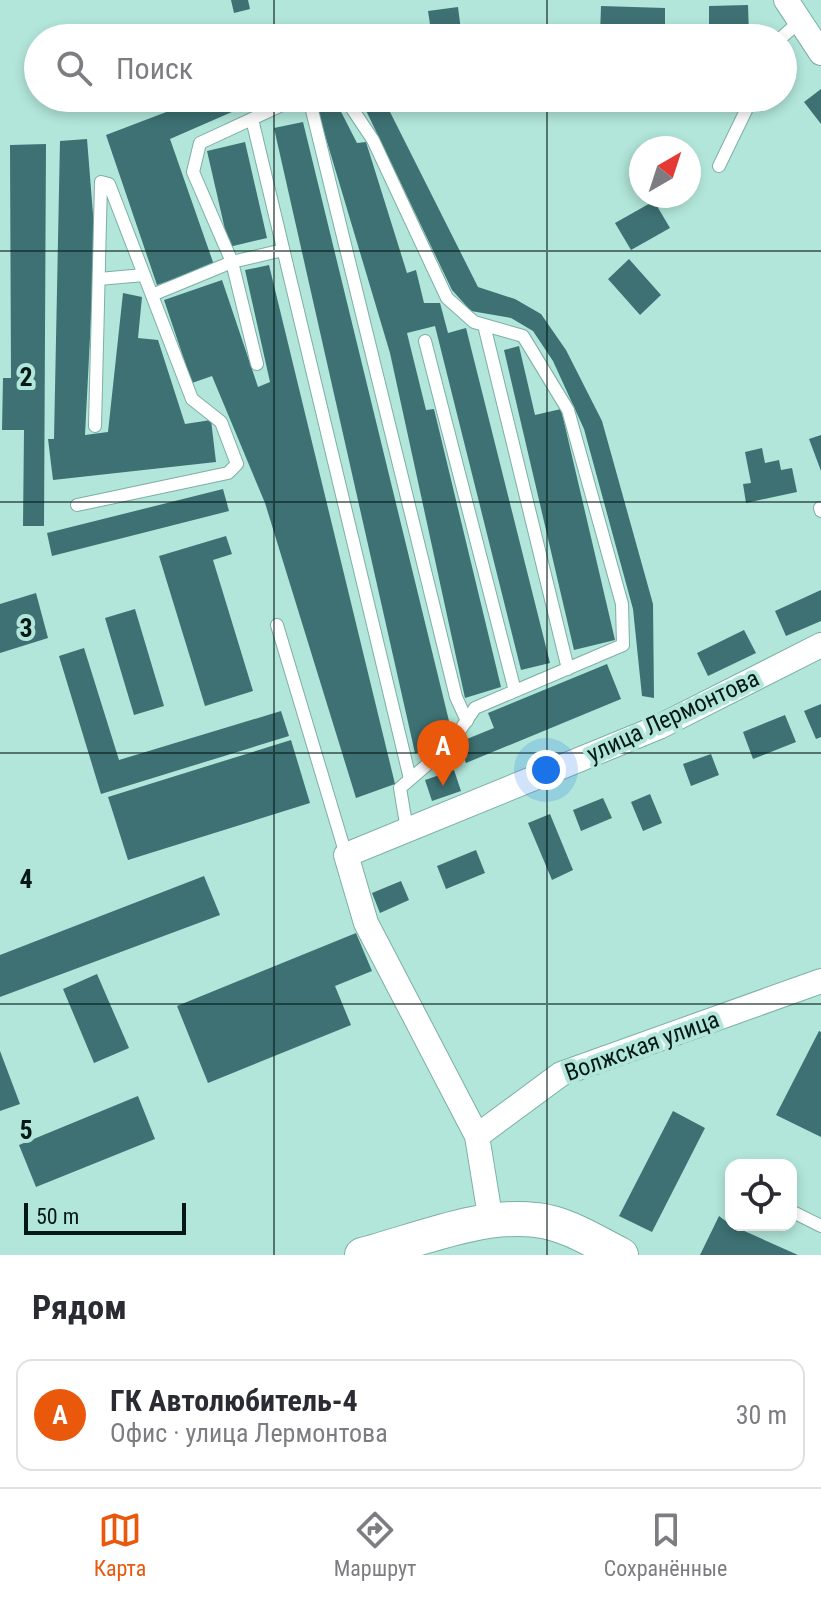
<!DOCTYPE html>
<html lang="ru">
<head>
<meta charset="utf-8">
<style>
  :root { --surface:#fff; --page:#f7f7f7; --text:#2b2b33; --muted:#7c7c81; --line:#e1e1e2; --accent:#ea580c }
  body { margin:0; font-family:"Roboto Condensed",sans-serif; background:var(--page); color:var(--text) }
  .controls { position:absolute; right:24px; bottom:24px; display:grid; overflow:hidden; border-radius:16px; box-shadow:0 4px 12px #0003 }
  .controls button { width:72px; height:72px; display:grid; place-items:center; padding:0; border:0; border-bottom:2px solid var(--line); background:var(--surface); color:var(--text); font:40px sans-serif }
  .compass { position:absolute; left:629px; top:136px; width:72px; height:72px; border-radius:50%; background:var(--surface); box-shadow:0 4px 12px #0003; rotate:39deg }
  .scale { position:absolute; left:24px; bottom:20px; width:162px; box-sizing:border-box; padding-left:8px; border:4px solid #041815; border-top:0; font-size:22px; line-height:28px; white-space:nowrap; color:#041815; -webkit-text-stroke:6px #b2e6da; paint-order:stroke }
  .you { position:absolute; left:546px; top:770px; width:28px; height:28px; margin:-20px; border:6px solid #fff; border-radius:50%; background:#1a73e8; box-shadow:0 0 0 12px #1a73e833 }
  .badge { display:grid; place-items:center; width:52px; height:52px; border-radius:50%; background:var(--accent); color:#fff; font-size:26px; font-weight:700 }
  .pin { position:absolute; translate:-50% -66px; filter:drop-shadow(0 2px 4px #0008) }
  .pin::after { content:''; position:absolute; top:42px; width:28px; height:24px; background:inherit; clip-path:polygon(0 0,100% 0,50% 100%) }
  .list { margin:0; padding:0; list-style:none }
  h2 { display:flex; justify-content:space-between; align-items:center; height:104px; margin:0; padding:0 32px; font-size:34px }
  h2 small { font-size:26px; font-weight:400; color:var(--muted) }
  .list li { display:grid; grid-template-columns:52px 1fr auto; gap:24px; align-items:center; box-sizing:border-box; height:112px; margin:0 16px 16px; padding:0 16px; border:2px solid var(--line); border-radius:16px }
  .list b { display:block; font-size:30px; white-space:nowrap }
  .list p { margin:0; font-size:26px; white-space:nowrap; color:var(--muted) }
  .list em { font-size:26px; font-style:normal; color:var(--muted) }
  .icon { flex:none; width:44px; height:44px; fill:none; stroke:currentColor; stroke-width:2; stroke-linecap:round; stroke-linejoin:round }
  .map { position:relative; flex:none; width:821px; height:1255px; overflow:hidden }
  .search { position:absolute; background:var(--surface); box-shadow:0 4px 12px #0003; left:24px; right:24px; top:24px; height:88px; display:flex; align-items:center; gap:20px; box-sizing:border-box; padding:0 28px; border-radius:44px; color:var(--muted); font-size:30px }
  .sheet { height:232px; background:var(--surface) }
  nav { display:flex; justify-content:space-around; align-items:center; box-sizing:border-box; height:112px; border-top:2px solid var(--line); background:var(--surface); font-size:22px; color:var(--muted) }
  nav a { display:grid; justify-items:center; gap:4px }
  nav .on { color:var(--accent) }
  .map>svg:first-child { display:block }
</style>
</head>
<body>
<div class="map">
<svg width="821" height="1255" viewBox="0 0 821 1255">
  <rect width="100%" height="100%" fill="#b2e6da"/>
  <path fill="#3d7173" d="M231,0H248L250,9L234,13Z
    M748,5L749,36L709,37V6Z
    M601,6L665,8V33L600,35Z
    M458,7L462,38H432L428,11Z
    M821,89V124L804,102Z
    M203,98H264L170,139L214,265L157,285L106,135Z
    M360,98H383L478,287L515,299L541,314L566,350L602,421L653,604L654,698L642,696L633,609L584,429L553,361L533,331L511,318L471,311L452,290Z
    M335,100L357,143L366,142L407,273L416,270L424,303H440L448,333L466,328L550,663L521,670L435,326L407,333L426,410L434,409L501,687L465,698L390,353L316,105Z
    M303,122L450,725L433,730L436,748L415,753L274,128Z
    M87,139L95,239L85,435L108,432L123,293L142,297L138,338L158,340L185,424L211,420L216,462L53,480L48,439H54L60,141Z
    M245,142L267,238L229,247L207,151Z
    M46,144L44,526H23L24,430H2L3,378H11L10,145Z
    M654,201L670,228L631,250L615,223Z
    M629,259L661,295L640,315L608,279Z
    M269,265L395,784L356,798L265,503L212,376L192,383L164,300L222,280L258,387L270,382L245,270Z
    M519,346L535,415L561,409L615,640L574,650L504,350Z
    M821,435V471L809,439Z
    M762,448L765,463L779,460L781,470L792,468L797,492L746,503L743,484L751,483L745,452Z
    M223,489L229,511L52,556L47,533Z
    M226,536L232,554L213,560L253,691L205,706L159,556Z
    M821,590V621L786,636L775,611Z
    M36,593L48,638L0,653V604Z
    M135,609L164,706L134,715L105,618Z
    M744,630L756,653L708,676L697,653Z
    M84,648L119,760L281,711L289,736L101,794L59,656Z
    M607,664L621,699L466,763L457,743L494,728L488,713Z
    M821,704V737L816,739L804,711Z
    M785,715L796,742L753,759L743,732Z
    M291,740L310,803L128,860L108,797Z
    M711,754L719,775L691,786L683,764Z
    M454,770L461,791L432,801L425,780Z
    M650,794L662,823L643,831L631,802Z
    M603,798L612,818L581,831L573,810Z
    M550,814L573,870L552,880L528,823Z
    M476,850L485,873L446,889L437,866Z
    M204,876L220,915L0,997V955Z
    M401,881L409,900L380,913L372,893Z
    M356,933L372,971L335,986L351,1025L208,1083L177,1006Z
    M97,974L129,1048L94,1063L63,989Z
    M819,1031L821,1032V1137L776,1115Z
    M0,1051L20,1104L0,1111Z
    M138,1096L155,1139L36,1187L19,1145Z
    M673,1111L705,1128L652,1232L619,1216Z
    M719,1216L731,1225L798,1255H700Z"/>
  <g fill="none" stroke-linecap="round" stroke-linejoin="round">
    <g stroke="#7dafa4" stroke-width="14">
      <path id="lane" d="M781,38L800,21
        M309,98L456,697L467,721
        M345,98L373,140L447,298L474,322L523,336L568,410L622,604L623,645L475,708L450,745L400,788L407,830
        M252,119L410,779
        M719,166L752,98
        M99,279L144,275
        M152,295L232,262L283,250
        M484,325L568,669
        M425,341L515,691
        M257,364L232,262L193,172L200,143L297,98
        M77,505L228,473L237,464L221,422L192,399L109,184L101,182L95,426
        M820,508L821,511
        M277,625L346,855
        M791,1211L821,1226"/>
    </g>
    <g stroke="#7dafa4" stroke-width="26">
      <path id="street" d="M786,0L821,53
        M477,1136L561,1074L821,981
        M491,1222L477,1136L366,923L346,855L659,727L821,645"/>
    </g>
    <g stroke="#7dafa4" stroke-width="36">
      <path id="secondary" d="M362,1255C416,1241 480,1213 536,1220C566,1223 595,1242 621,1255"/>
    </g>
    <use href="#lane" stroke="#fff" stroke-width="12"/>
    <use href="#street" stroke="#fff" stroke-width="24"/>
    <use href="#secondary" stroke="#fff" stroke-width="34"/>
  </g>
  <path fill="none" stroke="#041815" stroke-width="2" stroke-opacity="0.55" d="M274,0V38M547,0V38M274,98V1255M547,98V1255M0,251H821M0,502H821M0,753H821M0,1004H821"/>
  <g text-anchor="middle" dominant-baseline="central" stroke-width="8" stroke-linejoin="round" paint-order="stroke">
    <g font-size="24" fill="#041815" stroke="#b2e6da">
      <text transform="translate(673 716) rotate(-25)">улица Лермонтова</text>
      <text transform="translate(642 1046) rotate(-20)">Волжская улица</text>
    </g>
  </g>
  <g font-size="26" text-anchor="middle" font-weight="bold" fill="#041815" stroke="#b2e6da" stroke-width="8" stroke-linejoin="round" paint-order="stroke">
    <text x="26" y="386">2</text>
    <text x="26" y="637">3</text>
    <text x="26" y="888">4</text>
    <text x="26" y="1139">5</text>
  </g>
</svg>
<div class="controls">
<button><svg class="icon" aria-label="locate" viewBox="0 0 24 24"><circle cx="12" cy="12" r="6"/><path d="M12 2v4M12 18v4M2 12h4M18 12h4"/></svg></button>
</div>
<svg class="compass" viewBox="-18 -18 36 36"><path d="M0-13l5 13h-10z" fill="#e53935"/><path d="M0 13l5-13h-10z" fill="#7c7c81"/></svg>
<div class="scale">50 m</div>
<div class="you"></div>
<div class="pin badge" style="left:443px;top:786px">A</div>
<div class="search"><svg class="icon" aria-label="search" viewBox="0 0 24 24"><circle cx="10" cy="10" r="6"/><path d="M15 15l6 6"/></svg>Поиск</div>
</div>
<section class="sheet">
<h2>Рядом<small></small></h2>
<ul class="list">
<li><span class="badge">A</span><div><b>ГК Автолюбитель-4</b><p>Офис · улица Лермонтова</p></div><em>30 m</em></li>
</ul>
</section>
<nav>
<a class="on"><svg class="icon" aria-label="map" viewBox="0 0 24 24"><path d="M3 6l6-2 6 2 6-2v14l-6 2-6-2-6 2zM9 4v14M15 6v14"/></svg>Карта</a>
<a><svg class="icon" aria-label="directions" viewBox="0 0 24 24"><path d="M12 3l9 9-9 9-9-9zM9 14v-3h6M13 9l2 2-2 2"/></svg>Маршрут</a>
<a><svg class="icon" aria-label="saved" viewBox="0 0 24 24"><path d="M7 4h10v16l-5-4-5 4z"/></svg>Сохранённые</a>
</nav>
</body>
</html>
